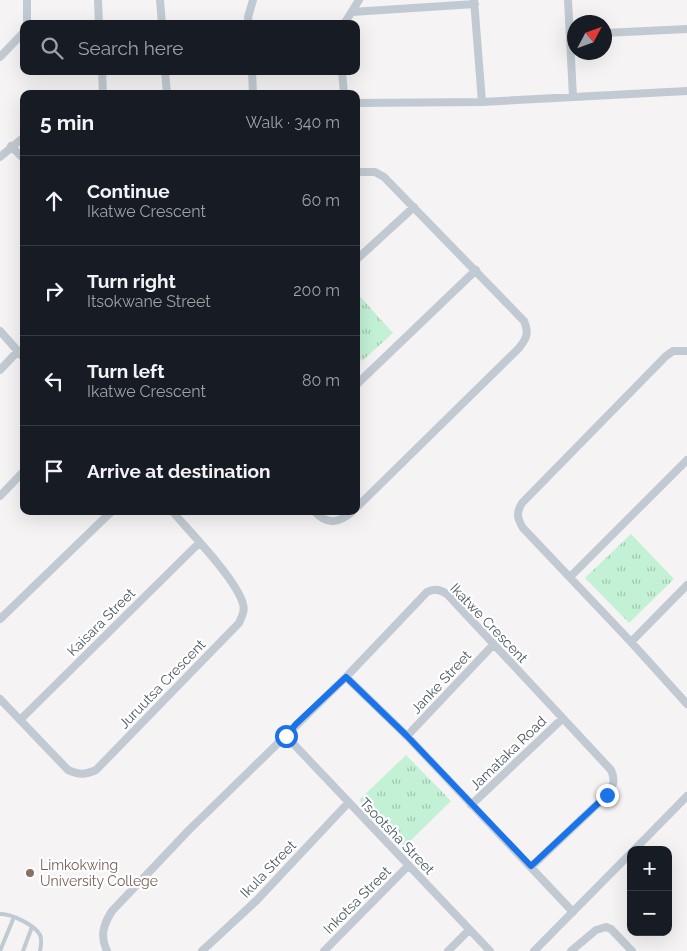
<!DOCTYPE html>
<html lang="en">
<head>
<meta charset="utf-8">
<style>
  :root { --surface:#171b24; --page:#20242c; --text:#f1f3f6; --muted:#9ea1a6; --line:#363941 }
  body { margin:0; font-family:Raleway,sans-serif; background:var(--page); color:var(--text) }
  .controls { position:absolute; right:15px; bottom:15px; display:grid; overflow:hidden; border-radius:10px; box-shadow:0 5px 20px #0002 }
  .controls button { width:45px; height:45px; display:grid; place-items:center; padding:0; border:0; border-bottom:1px solid var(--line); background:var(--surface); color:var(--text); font:25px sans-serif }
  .compass { position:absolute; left:567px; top:15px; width:45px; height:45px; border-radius:50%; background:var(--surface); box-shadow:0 5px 20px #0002; rotate:49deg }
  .stop { position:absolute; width:15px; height:15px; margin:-11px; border:4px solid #1a73e8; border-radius:50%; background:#fff }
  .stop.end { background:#1a73e8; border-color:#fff; box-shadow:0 1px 5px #0008 }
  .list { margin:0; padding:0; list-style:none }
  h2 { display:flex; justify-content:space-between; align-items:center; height:65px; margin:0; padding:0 20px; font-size:21px }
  h2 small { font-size:16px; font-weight:400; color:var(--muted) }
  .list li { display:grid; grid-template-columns:32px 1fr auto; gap:15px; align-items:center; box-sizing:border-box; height:90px; padding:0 20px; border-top:1px solid var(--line) }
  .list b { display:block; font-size:19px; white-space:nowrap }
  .list p { margin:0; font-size:16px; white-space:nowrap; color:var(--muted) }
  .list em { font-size:16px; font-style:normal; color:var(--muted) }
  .icon { flex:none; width:28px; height:28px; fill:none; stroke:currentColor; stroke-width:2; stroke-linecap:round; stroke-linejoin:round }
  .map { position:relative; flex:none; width:687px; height:951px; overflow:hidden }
  .search { position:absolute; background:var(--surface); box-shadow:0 5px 20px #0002; left:20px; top:20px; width:340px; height:55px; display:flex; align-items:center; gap:12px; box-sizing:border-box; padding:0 18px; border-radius:10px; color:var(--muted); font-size:19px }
  .panel { position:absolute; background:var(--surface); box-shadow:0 5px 20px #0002; left:20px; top:90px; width:340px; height:425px; border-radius:10px }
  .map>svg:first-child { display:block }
</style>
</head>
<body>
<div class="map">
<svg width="687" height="951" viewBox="0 0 687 951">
  <defs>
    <pattern id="grass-tufts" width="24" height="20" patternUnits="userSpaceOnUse" patternTransform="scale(1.25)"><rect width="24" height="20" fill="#c3f1d5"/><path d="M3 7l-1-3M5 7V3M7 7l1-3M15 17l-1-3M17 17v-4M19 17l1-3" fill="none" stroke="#a0c6b0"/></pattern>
  </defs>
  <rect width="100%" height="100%" fill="#f5f3f3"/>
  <path fill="url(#grass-tufts)" d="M356,292L393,333L362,361L356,356Z
    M631,534L674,579L629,623L585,578Z
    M406,755L451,801L404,847L359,800Z"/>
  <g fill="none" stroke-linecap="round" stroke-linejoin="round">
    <path stroke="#c1cad2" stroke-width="4" d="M0,914C10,913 35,925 40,935C42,939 41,946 40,951
      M0,951L14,917
      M23,951L32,927"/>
    <path stroke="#c1cad2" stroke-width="8" d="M27,0V24
      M98,0L99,24
      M160,0L162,24
      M474,0L482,102
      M568,0L573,97
      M352,12L475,4
      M249,24L248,17L253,0
      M344,24L359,0
      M604,33L687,29
      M0,57L24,32
      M102,71L103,94
      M165,71L167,94
      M252,71L253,94
      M342,71L344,94
      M356,103L482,102L687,91
      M11,146L24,159
      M0,157L24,137
      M356,172H375L384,177L524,321C529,333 527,338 519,348L356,508
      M356,260L414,207
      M0,331L24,358
      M687,351H673L666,356L522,503C516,513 517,518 523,528L631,642L687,704
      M0,370L18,351
      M356,385L476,270
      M0,496L24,471
      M314,511C328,526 339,523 353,511
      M570,577L687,460
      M0,619L112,511
      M631,642L687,585
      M346,677L407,736L573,912
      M0,699L68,770C79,775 85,775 96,770L239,623C242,616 245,611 243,604C237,580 190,532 172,511
      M20,720L199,543
      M286,736L490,951
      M407,736L493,645
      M471,805L562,719
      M634,850L687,796
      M107,951C100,936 103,925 112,911L189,830L346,677L427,592C434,588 440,589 447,594L611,770C616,781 613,786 607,795L531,867
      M202,951L257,900L348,803
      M324,951L408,866
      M448,951L469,930
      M534,951L631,853
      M571,951L596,930L606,927L611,929L632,951"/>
  </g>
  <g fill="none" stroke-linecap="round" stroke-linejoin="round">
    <path stroke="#1a73e8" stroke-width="6" d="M286,736L296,724L346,677L407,736L531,866L607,795"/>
  </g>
  <circle fill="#8d6e63" stroke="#fff" stroke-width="2" cx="30" cy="873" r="5"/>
  <g text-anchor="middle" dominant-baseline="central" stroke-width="4.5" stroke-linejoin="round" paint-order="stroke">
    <g font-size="14" fill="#4a5661" stroke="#fff">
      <text transform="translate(101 622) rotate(-45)">Kaisara Street</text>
      <text transform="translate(489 623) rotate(46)">Ikatwe Crescent</text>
      <text transform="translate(441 682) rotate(-47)">Janke Street</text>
      <text transform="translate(162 684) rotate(-46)">Juruutsa Crescent</text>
      <text transform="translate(508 753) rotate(-44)">Jamataka Road</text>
      <text transform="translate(397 836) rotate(46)">Tsootsha Street</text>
      <text transform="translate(268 869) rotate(-46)">Ikula Street</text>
      <text transform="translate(357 900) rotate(-45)">Inkotsa Street</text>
    </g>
    <g font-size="14" fill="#785e54" stroke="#fff" text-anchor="start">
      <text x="40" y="865">Limkokwing<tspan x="40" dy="16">University College</tspan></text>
    </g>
  </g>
</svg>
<div class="controls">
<button>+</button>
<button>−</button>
</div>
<svg class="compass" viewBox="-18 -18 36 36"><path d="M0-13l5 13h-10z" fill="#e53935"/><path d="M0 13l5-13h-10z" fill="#9ea1a6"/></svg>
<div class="stop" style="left:286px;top:736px"></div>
<div class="stop end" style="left:607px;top:795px"></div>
<div class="search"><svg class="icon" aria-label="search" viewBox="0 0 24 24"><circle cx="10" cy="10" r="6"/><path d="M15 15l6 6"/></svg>Search here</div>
<section class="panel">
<h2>5 min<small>Walk · 340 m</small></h2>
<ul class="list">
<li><svg class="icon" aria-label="ahead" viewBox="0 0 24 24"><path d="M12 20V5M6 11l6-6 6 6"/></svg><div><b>Continue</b><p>Ikatwe Crescent</p></div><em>60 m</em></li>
<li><svg class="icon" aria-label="right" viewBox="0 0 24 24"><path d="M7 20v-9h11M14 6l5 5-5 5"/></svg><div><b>Turn right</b><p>Itsokwane Street</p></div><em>200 m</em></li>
<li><svg class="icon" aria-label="left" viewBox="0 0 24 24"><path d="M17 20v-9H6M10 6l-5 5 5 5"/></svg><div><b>Turn left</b><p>Ikatwe Crescent</p></div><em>80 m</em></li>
<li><svg class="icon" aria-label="arrive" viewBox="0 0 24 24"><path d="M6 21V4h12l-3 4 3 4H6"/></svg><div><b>Arrive at destination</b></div></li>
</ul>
</section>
</div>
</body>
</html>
